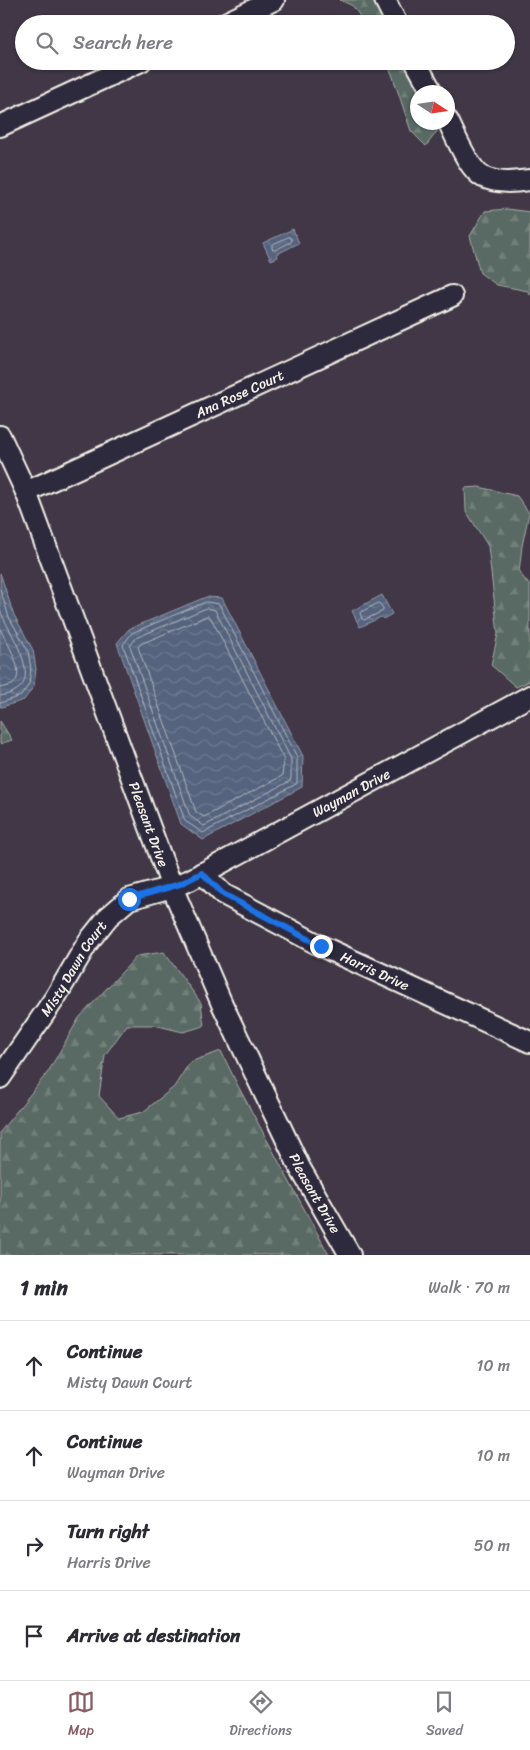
<!DOCTYPE html>
<html lang="en">
<head>
<meta charset="utf-8">
<style>
  :root { --surface:#fff; --page:#f2f2f3; --text:#2b2b33; --muted:#7c7c81; --line:#e1e1e2; --accent:#8a5d65 }
  body { margin:0; font-family:Sriracha,sans-serif; background:var(--page); color:var(--text) }
  .compass { position:absolute; left:410px; top:85px; width:45px; height:45px; border-radius:50%; background:var(--surface); box-shadow:0 1px 4px #0004; rotate:102deg }
  .stop { position:absolute; width:15px; height:15px; margin:-11px; border:4px solid #1a73e8; border-radius:50%; background:#fff }
  .stop.end { background:#1a73e8; border-color:#fff; box-shadow:0 1px 5px #0008 }
  .list { margin:0; padding:0; list-style:none }
  h2 { display:flex; justify-content:space-between; align-items:center; height:65px; margin:0; padding:0 20px; font-size:21px }
  h2 small { font-size:16px; font-weight:400; color:var(--muted) }
  .list li { display:grid; grid-template-columns:32px 1fr auto; gap:15px; align-items:center; box-sizing:border-box; height:90px; padding:0 20px; border-top:1px solid var(--line) }
  .list b { display:block; font-size:19px; white-space:nowrap }
  .list p { margin:0; font-size:16px; white-space:nowrap; color:var(--muted) }
  .list em { font-size:16px; font-style:normal; color:var(--muted) }
  .icon { flex:none; width:28px; height:28px; fill:none; stroke:currentColor; stroke-width:2; stroke-linecap:round; stroke-linejoin:round }
  .map { position:relative; flex:none; width:530px; height:1255px; overflow:hidden }
  .search { position:absolute; background:var(--surface); box-shadow:0 1px 4px #0004; left:15px; right:15px; top:15px; height:55px; display:flex; align-items:center; gap:12px; box-sizing:border-box; padding:0 18px; border-radius:28px; color:var(--muted); font-size:19px }
  .sheet { height:425px; background:var(--surface) }
  nav { display:flex; justify-content:space-around; align-items:center; box-sizing:border-box; height:70px; border-top:1px solid var(--line); background:var(--surface); font-size:14px; color:var(--muted) }
  nav a { display:grid; justify-items:center; gap:2px }
  nav .on { color:var(--accent) }
  .map>svg:first-child { display:block }
</style>
</head>
<body>
<div class="map">
<svg width="530" height="1255" viewBox="0 0 530 1255">
  <defs>
    <pattern id="forest-firs" width="22" height="20" patternUnits="userSpaceOnUse" patternTransform="scale(1.25)"><rect width="22" height="20" fill="#586a63"/><path d="M5 1l3.5 6h-7zM16 11l3.5 6h-7z" fill="#718079"/></pattern>
    <pattern id="water-waves" width="16" height="10" patternUnits="userSpaceOnUse" patternTransform="scale(1.25)"><rect width="16" height="10" fill="#54637e"/><path d="M0 5q4-4 8 0t8 0" fill="none" stroke="#6d7a90"/></pattern>
  </defs>
  <rect width="100%" height="100%" fill="#413746"/>
  <filter id="ink" filterUnits="userSpaceOnUse"><feTurbulence type="fractalNoise" baseFrequency=".02" numOctaves="2"/><feDisplacementMap in="SourceGraphic" scale="10" xChannelSelector="R" yChannelSelector="G"/><feConvolveMatrix kernelMatrix="1 2 1 2 8 2 1 2 1" color-interpolation-filters="sRGB"/></filter>
  <g filter="url(#ink)">
    <path fill="url(#forest-firs)" stroke="#a6aea6" d="M340,0H373L386,24H365L353,6Z
      M385,61H406L420,92H418V122L434,123L438,130L426,146L411,131L392,74Z
      M507,209L530,212V295L528,291L497,285L480,273L470,236L485,211Z
      M479,487L517,496L529,513L522,546L519,572L530,586V681L516,687L491,665L498,634L488,546L466,511L465,488Z
      M0,721L12,740L0,744Z
      M164,952L201,1003L204,1026L183,1032L154,1025H127L105,1055L99,1096L119,1118L143,1112L174,1087L190,1062L221,1051L238,1086L329,1255H0V1132L48,1072L79,1018L137,956Z"/>
    <path fill="url(#water-waves)" stroke="#949ca8" d="M293,229L299,243L277,254L278,257L271,260L263,243Z
      M0,573L14,615L33,650L36,669L34,686L24,700L2,707H0Z
      M382,595L392,614L383,619L381,617L360,627L352,611Z
      M206,597L222,598L303,756L302,787L203,840L181,824L117,643L129,629Z"/>
    <g fill="none" stroke-linecap="round" stroke-linejoin="round">
      <path stroke="#b4b8be" stroke-width="1" d="M289,237L292,239L291,242L275,250L272,249V245Z
        M0,589L9,617L28,651L31,669L29,684L21,696L0,703
        M206,602L219,604L297,757V782L296,784L203,833L185,821L123,645L132,633Z
        M379,603L383,608V611L364,620L362,619L360,613Z
        M207,608L215,610L291,759V778L290,781L204,826L190,816L130,646L136,638Z
        M0,610C6,628 43,677 15,691C11,694 5,695 0,696
        M208,616L211,618L284,760L282,776L204,817L196,812L138,647L141,644Z
        M0,629C6,641 28,674 12,685C9,686 3,687 0,688"/>
      <g stroke="#f4f1e8" stroke-width="24">
        <g id="minor">
          <path d="M385,0L397,24"/>
          <path d="M223,24L274,0"/>
          <path d="M415,61L432,92"/>
          <path d="M448,121C455,135 469,170 483,177C498,184 515,182 530,180"/>
          <path d="M0,126L141,61"/>
          <path id="s1" d="M0,436L26,492L172,887L222,1004L300,1168L350,1255"/>
          <path id="s2" d="M26,492L452,296"/>
          <path id="s3" d="M202,873L223,894L321,946L530,1042"/>
          <path id="s4" d="M0,1078L55,998L88,942L108,917L129,899L172,887L190,880L530,696"/>
        </g>
      </g>
      <use href="#minor" stroke="#2f2a3d" stroke-width="20"/>
    </g>
  </g>
  <g fill="none" stroke-linecap="round" stroke-linejoin="round" filter="url(#ink)">
    <path stroke="#1a73e8" stroke-width="6" d="M129,899L180,884L202,873L223,894L321,946"/>
  </g>
  <g text-anchor="middle" dominant-baseline="central" stroke-width="5" stroke-linejoin="round" paint-order="stroke">
    <g font-size="14" fill="#f4f1e8" stroke="#2f2a3d">
      <text stroke="none"><textPath href="#s2" startOffset="235">Ana Rose Court</textPath></text>
      <text stroke="none"><textPath href="#s4" startOffset="469">Wayman Drive</textPath></text>
      <text stroke="none"><textPath href="#s1" startOffset="416">Pleasant Drive</textPath></text>
      <text stroke="none"><textPath href="#s4" startOffset="132">Misty Dawn Court</textPath></text>
      <text stroke="none"><textPath href="#s3" startOffset="200">Harris Drive</textPath></text>
      <text stroke="none"><textPath href="#s1" startOffset="821">Pleasant Drive</textPath></text>
    </g>
  </g>
</svg>
<svg class="compass" viewBox="-18 -18 36 36"><path d="M0-13l5 13h-10z" fill="#e53935"/><path d="M0 13l5-13h-10z" fill="#7c7c81"/></svg>
<div class="stop" style="left:129px;top:899px"></div>
<div class="stop end" style="left:321px;top:946px"></div>
<div class="search"><svg class="icon" aria-label="search" viewBox="0 0 24 24"><circle cx="10" cy="10" r="6"/><path d="M15 15l6 6"/></svg>Search here</div>
</div>
<section class="sheet">
<h2>1 min<small>Walk · 70 m</small></h2>
<ul class="list">
<li><svg class="icon" aria-label="ahead" viewBox="0 0 24 24"><path d="M12 20V5M6 11l6-6 6 6"/></svg><div><b>Continue</b><p>Misty Dawn Court</p></div><em>10 m</em></li>
<li><svg class="icon" aria-label="ahead" viewBox="0 0 24 24"><path d="M12 20V5M6 11l6-6 6 6"/></svg><div><b>Continue</b><p>Wayman Drive</p></div><em>10 m</em></li>
<li><svg class="icon" aria-label="right" viewBox="0 0 24 24"><path d="M7 20v-9h11M14 6l5 5-5 5"/></svg><div><b>Turn right</b><p>Harris Drive</p></div><em>50 m</em></li>
<li><svg class="icon" aria-label="arrive" viewBox="0 0 24 24"><path d="M6 21V4h12l-3 4 3 4H6"/></svg><div><b>Arrive at destination</b></div></li>
</ul>
</section>
<nav>
<a class="on"><svg class="icon" aria-label="map" viewBox="0 0 24 24"><path d="M3 6l6-2 6 2 6-2v14l-6 2-6-2-6 2zM9 4v14M15 6v14"/></svg>Map</a>
<a><svg class="icon" aria-label="directions" viewBox="0 0 24 24"><path d="M12 3l9 9-9 9-9-9zM9 14v-3h6M13 9l2 2-2 2"/></svg>Directions</a>
<a><svg class="icon" aria-label="saved" viewBox="0 0 24 24"><path d="M7 4h10v16l-5-4-5 4z"/></svg>Saved</a>
</nav>
</body>
</html>
